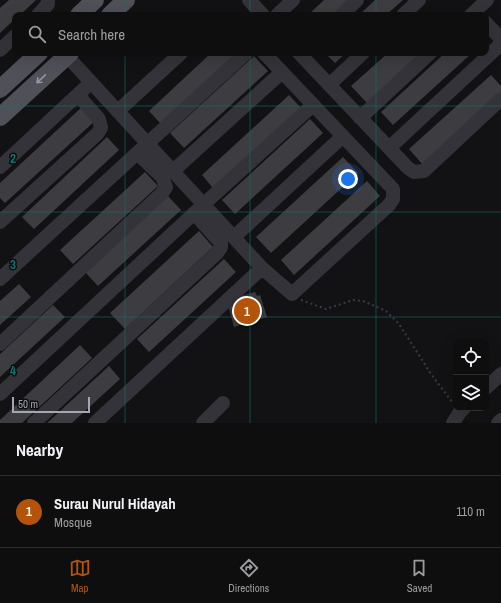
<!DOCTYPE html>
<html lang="en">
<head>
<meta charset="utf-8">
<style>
  :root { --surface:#0e0e0f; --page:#1c1c1d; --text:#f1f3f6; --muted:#9b9c9e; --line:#2e2e2f; --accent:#b45309 }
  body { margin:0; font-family:"Archivo Narrow",sans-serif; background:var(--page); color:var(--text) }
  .controls { position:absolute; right:12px; bottom:12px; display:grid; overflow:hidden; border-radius:8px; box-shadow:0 4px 16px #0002 }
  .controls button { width:36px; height:36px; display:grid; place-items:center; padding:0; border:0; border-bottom:1px solid var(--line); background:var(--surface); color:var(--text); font:20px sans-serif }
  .scale { position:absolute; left:12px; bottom:10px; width:78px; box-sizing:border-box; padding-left:4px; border:2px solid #a4a6b4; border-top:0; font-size:11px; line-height:14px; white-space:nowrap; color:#a4a6b4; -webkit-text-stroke:3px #0d0d0f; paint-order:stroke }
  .you { position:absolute; left:348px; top:179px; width:14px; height:14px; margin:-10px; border:3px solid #fff; border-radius:50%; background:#1a73e8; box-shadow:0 0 0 6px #1a73e833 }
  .badge { display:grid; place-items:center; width:26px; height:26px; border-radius:50%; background:var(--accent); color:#fff; font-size:13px; font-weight:700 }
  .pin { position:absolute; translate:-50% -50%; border:2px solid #fff; box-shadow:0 1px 4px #0006 }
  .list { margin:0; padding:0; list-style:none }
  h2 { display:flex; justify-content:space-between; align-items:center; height:52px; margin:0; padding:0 16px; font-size:17px }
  h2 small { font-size:13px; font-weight:400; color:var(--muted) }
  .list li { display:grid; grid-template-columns:26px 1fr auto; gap:12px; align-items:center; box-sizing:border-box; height:72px; padding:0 16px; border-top:1px solid var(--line) }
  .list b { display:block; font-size:15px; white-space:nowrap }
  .list p { margin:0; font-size:13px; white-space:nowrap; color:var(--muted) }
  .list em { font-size:13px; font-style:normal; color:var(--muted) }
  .icon { flex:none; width:22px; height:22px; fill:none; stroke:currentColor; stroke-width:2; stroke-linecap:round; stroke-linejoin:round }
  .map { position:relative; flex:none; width:501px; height:423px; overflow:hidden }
  .search { position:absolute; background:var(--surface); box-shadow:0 4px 16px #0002; left:12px; right:12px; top:12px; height:44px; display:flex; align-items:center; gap:10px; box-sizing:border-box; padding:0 14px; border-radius:8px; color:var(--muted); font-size:15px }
  .sheet { height:124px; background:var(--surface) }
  nav { display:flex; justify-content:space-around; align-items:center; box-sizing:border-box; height:56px; border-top:1px solid var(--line); background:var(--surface); font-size:11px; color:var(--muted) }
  nav a { display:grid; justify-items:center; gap:2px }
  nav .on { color:var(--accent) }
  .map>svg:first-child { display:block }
</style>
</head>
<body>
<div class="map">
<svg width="501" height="423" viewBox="0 0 501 423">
  <rect width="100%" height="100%" fill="#121214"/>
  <path fill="#3d3c41" d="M9,0H36L20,15H15V19L0,33V8Z
    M324,0H350L333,15H308Z
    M375,0H403L386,15H359Z
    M211,53H237L161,124L149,111Z
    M325,53H346L335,63Z
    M388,53H421L367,103L351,86Z
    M445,53H472L393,125L381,112Z
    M254,56L268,71L184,148L170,133Z
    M491,75L501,86V93L423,165L409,149Z
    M289,95L301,108L213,188L202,175Z
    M83,106L96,120L5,203L0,198V183Z
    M310,119L323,133L235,214L222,200Z
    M107,137L119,150L34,229L22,217Z
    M343,157L358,173L271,253L256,237Z
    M145,172L158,186L73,264L60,250Z
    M367,181L380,196L294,275L281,260Z
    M168,196L181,210L98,286L85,272Z
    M199,231L213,247L125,329L110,313Z
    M224,259L236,272L149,352L137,339Z
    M19,284L31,297L0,325V301Z
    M255,292L257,296L260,295L267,317L234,327L228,305L235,303L234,298Z
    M53,305L65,317L0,377V354Z
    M80,345L92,358L22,423H0V420Z
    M109,366L120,379L72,423H47Z"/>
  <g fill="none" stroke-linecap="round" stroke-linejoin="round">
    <path stroke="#393a40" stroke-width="2" stroke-dasharray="2 3" stroke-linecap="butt" d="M301,300L326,309L353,300L363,301L386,311L399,324L431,374L453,403"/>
    <path stroke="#333339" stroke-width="14" d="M249,0L263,15
      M38,15L48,4V0
      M277,15L293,0
      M342,15L357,0
      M403,15L419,0
      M471,15L487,0
      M486,23L501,39
      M0,50L15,36
      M299,53L408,168L414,172L424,171L501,99
      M67,56L262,268L292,294L389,205L393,199V189L264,53
      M329,85L363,53
      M118,111L181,53
      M360,118L430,53
      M389,148L501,44
      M0,167L85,88
      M173,171L282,72
      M0,222L97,134L101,128L99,119L78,95
      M234,237L343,136
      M0,279L246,53
      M0,344L162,193L166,187L162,177L137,153
      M486,388L501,374
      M0,394L204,204L313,105
      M34,423L217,253L221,247V243L194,213
      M95,423L262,268
      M203,423L223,403
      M453,423L460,412L464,408
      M498,423L501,420"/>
    <path stroke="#4f5058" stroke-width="18" d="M79,15L95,0
      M110,15L126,0
      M0,89L39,53
      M0,117L70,53"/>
  </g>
  <defs><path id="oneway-shaft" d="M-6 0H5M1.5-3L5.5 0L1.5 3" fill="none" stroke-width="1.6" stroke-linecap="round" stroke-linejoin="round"/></defs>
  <use stroke="#9395a2" href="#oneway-shaft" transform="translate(41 79) rotate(137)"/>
  <path fill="none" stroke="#0f766e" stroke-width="1" stroke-opacity="0.55" d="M125,0V15M250,0V15M376,0V15M125,53V423M250,53V423M376,53V423M0,106H501M0,212H501M0,317H501"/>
  <g font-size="13" text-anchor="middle" font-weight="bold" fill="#0f766e" stroke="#0d0d0f" stroke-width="3" stroke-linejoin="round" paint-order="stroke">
    <text x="13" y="163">2</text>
    <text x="13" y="269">3</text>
    <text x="13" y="375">4</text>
  </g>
</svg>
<div class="controls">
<button><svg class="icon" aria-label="locate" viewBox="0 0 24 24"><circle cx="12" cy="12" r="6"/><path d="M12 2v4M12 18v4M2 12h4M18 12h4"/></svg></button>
<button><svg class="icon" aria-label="layers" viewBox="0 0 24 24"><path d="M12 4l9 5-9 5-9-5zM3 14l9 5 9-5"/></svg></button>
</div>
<div class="scale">50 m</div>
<div class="you"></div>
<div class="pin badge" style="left:247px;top:311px">1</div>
<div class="search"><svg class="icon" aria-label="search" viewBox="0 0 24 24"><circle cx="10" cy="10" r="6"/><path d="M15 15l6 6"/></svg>Search here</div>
</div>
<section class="sheet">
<h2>Nearby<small></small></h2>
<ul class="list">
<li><span class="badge">1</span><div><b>Surau Nurul Hidayah</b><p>Mosque</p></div><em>110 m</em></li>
</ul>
</section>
<nav>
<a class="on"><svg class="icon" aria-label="map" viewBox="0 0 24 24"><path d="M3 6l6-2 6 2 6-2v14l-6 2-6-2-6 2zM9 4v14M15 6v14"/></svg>Map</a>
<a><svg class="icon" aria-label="directions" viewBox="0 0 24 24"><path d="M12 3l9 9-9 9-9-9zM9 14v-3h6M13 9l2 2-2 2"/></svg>Directions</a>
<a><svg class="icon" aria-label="saved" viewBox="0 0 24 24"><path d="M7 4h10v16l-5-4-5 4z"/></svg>Saved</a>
</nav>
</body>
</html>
